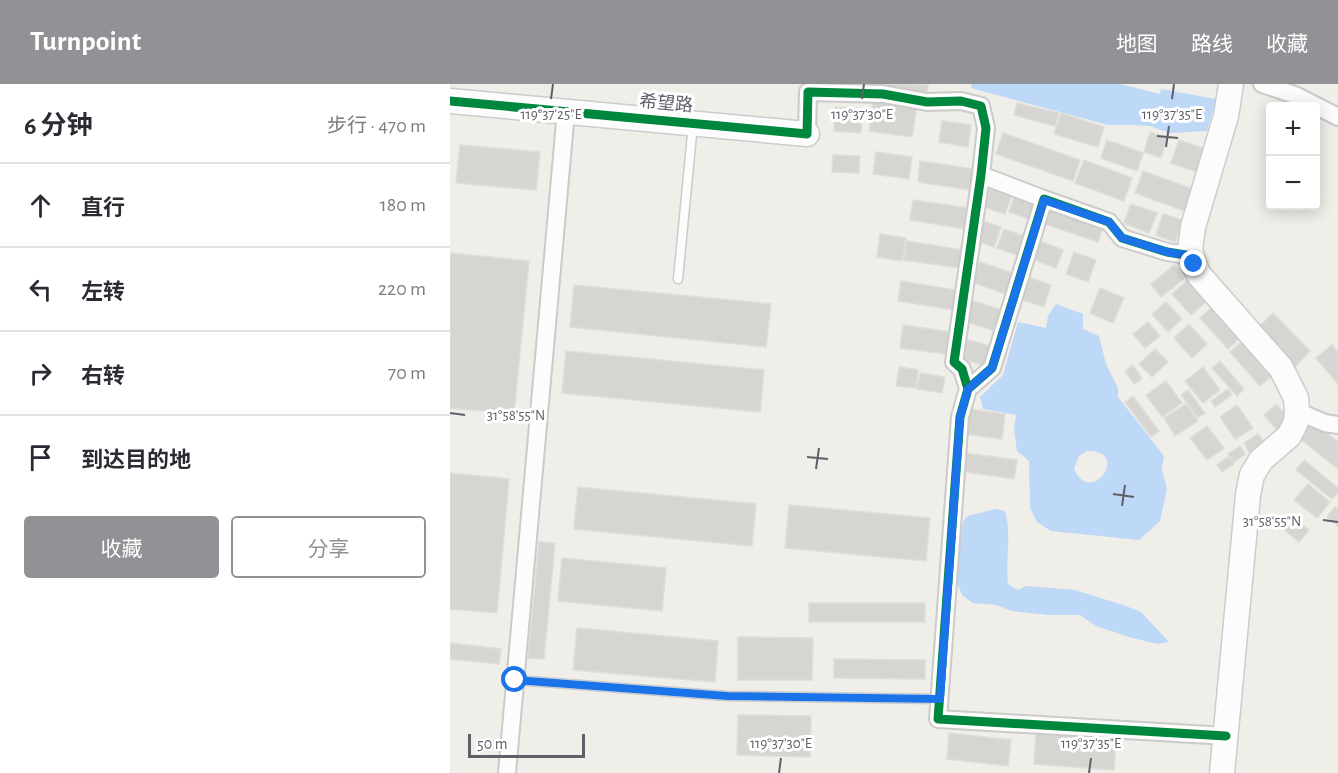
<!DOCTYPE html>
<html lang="zh">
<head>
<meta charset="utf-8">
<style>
  :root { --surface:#fff; --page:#f7f7f7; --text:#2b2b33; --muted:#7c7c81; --line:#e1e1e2; --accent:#919295 }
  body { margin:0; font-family:"Alegreya Sans","Noto Sans SC",sans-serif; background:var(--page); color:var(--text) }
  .controls { position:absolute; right:18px; top:18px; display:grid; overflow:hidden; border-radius:6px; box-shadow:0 3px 15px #0003 }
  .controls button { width:54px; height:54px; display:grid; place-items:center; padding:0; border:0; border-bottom:2px solid var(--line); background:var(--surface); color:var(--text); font:30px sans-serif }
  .scale { position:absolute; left:18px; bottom:15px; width:117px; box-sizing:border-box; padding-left:6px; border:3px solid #5e6168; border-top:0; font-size:16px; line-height:21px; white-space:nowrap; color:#5e6168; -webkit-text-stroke:4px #fff; paint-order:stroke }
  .stop { position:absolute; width:18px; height:18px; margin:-14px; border:4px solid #1a73e8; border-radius:50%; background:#fff }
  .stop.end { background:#1a73e8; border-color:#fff; box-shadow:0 2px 6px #0008 }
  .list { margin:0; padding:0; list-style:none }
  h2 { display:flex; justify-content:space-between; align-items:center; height:78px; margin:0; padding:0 24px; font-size:26px }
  h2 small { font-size:20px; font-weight:400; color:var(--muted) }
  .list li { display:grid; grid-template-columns:39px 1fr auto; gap:18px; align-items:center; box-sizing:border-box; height:84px; padding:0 24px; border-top:2px solid var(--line) }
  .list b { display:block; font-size:22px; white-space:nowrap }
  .list em { font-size:20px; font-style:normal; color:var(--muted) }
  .actions { display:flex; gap:12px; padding:18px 24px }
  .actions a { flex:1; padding:14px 0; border:2px solid var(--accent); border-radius:6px; text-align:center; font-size:21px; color:var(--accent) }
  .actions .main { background:var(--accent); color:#fff }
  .icon { flex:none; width:33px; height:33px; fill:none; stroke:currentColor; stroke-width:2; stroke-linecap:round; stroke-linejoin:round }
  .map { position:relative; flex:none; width:888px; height:689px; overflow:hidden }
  header { display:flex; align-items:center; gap:36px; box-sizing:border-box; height:84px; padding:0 30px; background:var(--accent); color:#fff }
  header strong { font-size:28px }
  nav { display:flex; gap:33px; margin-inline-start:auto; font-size:21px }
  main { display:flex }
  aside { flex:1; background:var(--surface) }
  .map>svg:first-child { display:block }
</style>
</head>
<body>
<header>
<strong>Turnpoint</strong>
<nav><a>地图</a><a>路线</a><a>收藏</a></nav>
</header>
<main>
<aside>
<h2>6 分钟<small>步行 · 470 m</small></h2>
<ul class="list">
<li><svg class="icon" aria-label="ahead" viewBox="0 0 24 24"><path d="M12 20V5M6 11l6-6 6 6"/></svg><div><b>直行</b></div><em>180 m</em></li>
<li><svg class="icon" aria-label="left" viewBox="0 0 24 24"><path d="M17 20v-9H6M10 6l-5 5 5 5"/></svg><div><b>左转</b></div><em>220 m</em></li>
<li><svg class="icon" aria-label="right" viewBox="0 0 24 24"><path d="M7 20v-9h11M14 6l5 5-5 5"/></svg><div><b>右转</b></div><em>70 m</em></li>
<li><svg class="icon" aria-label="arrive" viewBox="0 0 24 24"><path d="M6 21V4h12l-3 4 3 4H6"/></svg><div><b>到达目的地</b></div></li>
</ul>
<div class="actions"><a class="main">收藏</a><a>分享</a></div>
</aside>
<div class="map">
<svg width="888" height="689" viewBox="0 0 888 689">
  <rect width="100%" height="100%" fill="#efeee9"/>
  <path fill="#bed8f8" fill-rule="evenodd" d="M522,0H670L710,10L711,5L766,15L757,47L720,49L700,42L681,41H658L521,4Z
    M606,220L633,230V245L649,252L656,280L668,304V313L714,372L712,386L717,405L710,437L689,456L601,447L587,438L580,424L579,377L567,367L564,345L566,331L533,325L530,313L553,291L568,238L596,244L598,232ZM637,367C682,366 641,424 624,385L629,372Z
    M546,425L555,427C562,450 555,476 558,500L568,506L576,502L625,506L676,522L691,528L719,558L707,560L679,553L646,542L630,531H599L562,527L546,521L523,519L512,511L507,499L509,470L513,438L517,432Z"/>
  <path fill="#d6d5d2" stroke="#deddd8" stroke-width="1.5" d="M439,0L478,1L476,13L438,7Z
    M423,16L467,22L462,53L419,47Z
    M567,19L609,29L605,42L564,31Z
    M385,23L412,25L411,49L384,47Z
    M611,29L654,43L648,63L604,50Z
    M492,37L521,41L518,63L489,58Z
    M700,48L717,54L711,74L694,68Z
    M553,49L630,76L623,97L546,70Z
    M657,56L693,69L687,87L651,74Z
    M729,56L755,65L747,88L721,79Z
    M10,61L90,68L86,106L6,99Z
    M426,68L462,73L459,95L423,90Z
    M383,71L410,72L409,89L382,88Z
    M634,76L682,94L674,117L625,99Z
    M470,77L523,85L520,106L468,98Z
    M693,87L745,106L737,128L685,109Z
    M542,100L563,107L555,130L534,123Z
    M565,111L588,119L582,136L559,128Z
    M463,116L518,124L515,145L460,136Z
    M681,120L707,129L699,149L674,139Z
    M598,122L654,141L648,158L592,139Z
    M713,130L733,136L725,158L706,151Z
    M533,137L551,143L544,163L527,157Z
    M554,145L577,153L570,172L547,164Z
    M430,150L456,154L452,177L427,173Z
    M587,156L613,166L606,184L580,174Z
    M457,157L513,166L510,184L454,176Z
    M624,168L646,176L638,198L616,190Z
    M0,169L79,177L64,330L0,324Z
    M530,178L565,190L558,211L522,198Z
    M724,181L734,195L711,213L701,200Z
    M575,192L601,201L594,223L567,214Z
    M738,196L757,217L741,231L722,210Z
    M451,197L506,206L503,226L448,217Z
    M124,201L321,220L316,263L120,243Z
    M650,204L674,214L663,239L640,229Z
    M521,216L552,226L545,247L514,237Z
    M716,218L732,235L718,248L702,230Z
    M763,222L791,253L778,265L750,234Z
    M823,229L860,267L844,284L807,245Z
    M698,238L710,252L695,264L683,250Z
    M739,240L757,260L742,274L724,254Z
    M453,241L499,248L496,270L450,264Z
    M514,255L540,262L534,281L508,274Z
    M794,256L824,290L810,302L780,268Z
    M882,261L888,268V300L866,274Z
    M705,265L718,278L702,293L689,280Z
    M116,267L314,286L310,328L112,309Z
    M770,277L794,305L787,312L762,284Z
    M683,281L692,295L684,300L675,287Z
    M449,283L468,286L466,304L446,302Z
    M753,283L770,306L753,319L735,297Z
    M470,289L495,293L492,309L467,305Z
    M716,297L732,319L712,333L696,311Z
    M778,305L782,311L765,323L761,317Z
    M738,306L755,329L748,334L731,311Z
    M683,312L709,347L701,353L675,318Z
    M736,320L748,337L725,352L714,334Z
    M826,320L839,335L826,345L814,331Z
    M787,321L803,344L785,355L770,333Z
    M518,325L555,330L552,355L515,350Z
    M862,337L888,358V385L848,353Z
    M757,342L774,364L757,376L740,354Z
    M808,350L814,359L799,368L794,359Z
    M790,362L795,370L784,378L778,370Z
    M513,369L567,376L564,395L510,387Z
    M779,372L784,380L772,388L767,381Z
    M854,376L888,404V408L882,415L846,386Z
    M0,389L59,395L47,529L0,525Z
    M858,400L880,418L867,434L844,416Z
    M128,403L306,420L302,462L124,445Z
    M339,421L480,434L476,477L335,464Z
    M885,423L888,425V442L877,433Z
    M844,434L859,446L849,458L834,446Z
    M89,458L105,459L94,575L78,574Z
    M112,474L216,484L212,527L108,517Z
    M359,519H475V538H359Z
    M127,544L268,557L265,598L123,586Z
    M288,553L363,554L362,596H288Z
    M0,559L51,565L49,580L0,575Z
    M384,575L475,576V595L384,594Z
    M288,631L361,632L360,673L287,671Z
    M586,648L666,655L664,686L584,680Z
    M499,649L561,656L558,682L497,675Z"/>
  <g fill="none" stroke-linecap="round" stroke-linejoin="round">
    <g stroke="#cbcbca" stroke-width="11">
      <path id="lane" d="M228,195L243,40
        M65,596L277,612L490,615"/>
    </g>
    <g stroke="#cbcbca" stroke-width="20">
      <path id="street" d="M812,0L845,11L888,33
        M357,50L358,8L433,10L477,18L511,17L531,22L536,44L531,91L504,278L512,285L518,305
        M531,91L594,115
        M742,172L717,168L672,154L659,138L594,115L542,284L518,305L510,333L488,635L776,652
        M847,327L875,339L888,341
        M57,689L116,27"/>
    </g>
    <g stroke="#cbcccb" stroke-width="27">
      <path id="secondary" d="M0,17L357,50
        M772,689L798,411L802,391L811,376L839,352L846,338L847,327L846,314L831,284L749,191L744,180L740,165L743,143L776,32L781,0"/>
    </g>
    <use href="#lane" stroke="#fdfcfc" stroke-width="8"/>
    <use href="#street" stroke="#fdfcfc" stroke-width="16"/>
    <use href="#secondary" stroke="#fdfcfc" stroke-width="24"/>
    <g stroke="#fff" stroke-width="13">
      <path id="cycleway" d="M0,17L357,50L358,8L433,10L477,18L511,17L531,22L536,44L531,91L504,278L512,285L518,305
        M742,172L717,168L672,154L659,138L594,115L542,284L518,305L510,333L488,635L776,652"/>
    </g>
    <use href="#cycleway" stroke="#00873e" stroke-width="9"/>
  </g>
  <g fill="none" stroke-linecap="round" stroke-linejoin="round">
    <path stroke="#1a73e8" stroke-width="8" d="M65,596L277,612L490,615L510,333L518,305L542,284L594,116L659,138L672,154L717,168L742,172L744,180"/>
  </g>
  <path fill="none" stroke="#5e6168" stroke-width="2" d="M101,15L103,0M412,15L414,0M722,15L724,0M707,52L728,54M716,63L719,42M0,329L15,331M357,373L378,375M366,385L369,364M663,410L684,413M672,422L675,401M873,436L888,438M329,689L331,674M639,689L641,674"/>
  <g text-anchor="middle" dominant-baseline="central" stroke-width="6" stroke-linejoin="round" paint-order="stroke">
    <g font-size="18" fill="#5e6168" stroke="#fff">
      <text transform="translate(216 20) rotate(5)">希望路</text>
    </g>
  </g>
  <g font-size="15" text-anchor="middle" fill="#5e6168" stroke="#fff" stroke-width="6" stroke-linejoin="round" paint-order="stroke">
    <text x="101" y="35">119°37'25"E</text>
    <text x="412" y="35">119°37'30"E</text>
    <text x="722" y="35">119°37'35"E</text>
    <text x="66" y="336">31°58'55"N</text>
    <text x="822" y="442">31°58'55"N</text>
    <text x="331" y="664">119°37'30"E</text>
    <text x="641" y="664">119°37'35"E</text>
  </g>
</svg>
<div class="controls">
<button>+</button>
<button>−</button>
</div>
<div class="scale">50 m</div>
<div class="stop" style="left:65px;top:596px"></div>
<div class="stop end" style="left:744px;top:180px"></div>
</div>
</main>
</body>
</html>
